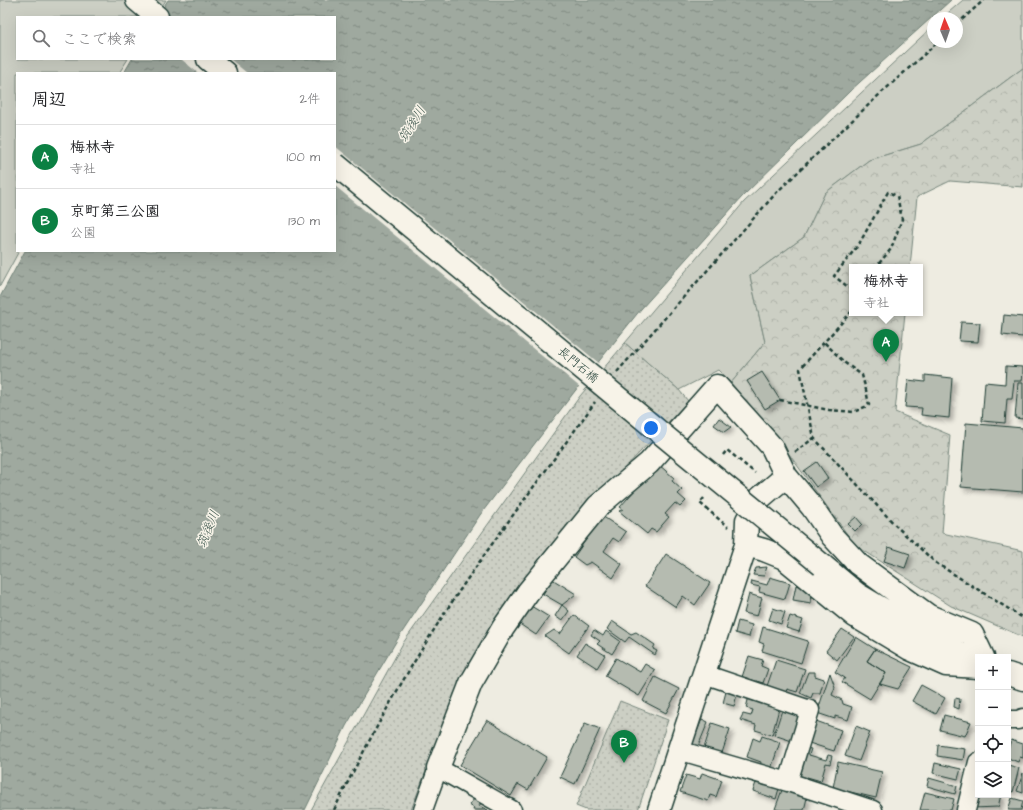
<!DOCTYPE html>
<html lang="ja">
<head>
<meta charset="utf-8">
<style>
  :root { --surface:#fff; --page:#f2f2f2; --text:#202124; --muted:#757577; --line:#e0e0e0; --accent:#0b8043 }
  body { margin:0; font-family:"Architects Daughter","Klee One",sans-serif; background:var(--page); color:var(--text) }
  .controls { position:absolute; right:12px; bottom:12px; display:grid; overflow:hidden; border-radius:0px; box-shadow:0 4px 16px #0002 }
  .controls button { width:36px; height:36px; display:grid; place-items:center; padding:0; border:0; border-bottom:1px solid var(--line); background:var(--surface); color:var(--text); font:20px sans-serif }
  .compass { position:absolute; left:927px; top:12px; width:36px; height:36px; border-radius:50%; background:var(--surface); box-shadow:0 4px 16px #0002; rotate:358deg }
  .you { position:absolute; left:651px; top:428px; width:14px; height:14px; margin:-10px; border:3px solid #fff; border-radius:50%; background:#1a73e8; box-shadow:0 0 0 6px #1a73e833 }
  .badge { display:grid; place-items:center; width:26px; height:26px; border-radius:50%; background:var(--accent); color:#fff; font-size:13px; font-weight:700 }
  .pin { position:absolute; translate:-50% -33px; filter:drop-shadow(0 1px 2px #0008) }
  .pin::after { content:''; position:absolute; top:21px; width:14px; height:12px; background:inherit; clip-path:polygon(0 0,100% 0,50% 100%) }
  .popup { position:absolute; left:849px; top:264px; width:74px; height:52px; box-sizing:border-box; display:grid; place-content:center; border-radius:0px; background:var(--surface); filter:drop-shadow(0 1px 3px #0005); font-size:13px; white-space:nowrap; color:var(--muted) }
  .popup b { font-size:15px; color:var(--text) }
  .popup::after { content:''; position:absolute; left:50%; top:100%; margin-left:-8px; border:8px solid transparent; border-top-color:var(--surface) }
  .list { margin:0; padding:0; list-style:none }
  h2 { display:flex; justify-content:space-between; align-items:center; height:52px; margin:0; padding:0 16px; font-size:17px }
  h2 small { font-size:13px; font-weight:400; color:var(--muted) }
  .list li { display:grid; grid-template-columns:26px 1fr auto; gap:12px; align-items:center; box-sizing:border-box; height:64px; padding:0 16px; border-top:1px solid var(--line) }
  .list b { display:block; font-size:15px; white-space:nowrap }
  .list p { margin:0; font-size:13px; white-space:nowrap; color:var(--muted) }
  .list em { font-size:13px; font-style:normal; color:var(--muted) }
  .icon { flex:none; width:22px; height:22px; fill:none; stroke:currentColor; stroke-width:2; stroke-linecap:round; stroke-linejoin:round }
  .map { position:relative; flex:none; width:1023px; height:810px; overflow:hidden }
  .search { position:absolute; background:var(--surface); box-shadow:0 4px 16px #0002; left:16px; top:16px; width:320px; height:44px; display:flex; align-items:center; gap:10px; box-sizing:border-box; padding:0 14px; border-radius:0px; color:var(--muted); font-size:15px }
  .panel { position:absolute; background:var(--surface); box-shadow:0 4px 16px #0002; left:16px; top:72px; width:320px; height:180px; border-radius:0px }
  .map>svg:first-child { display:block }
</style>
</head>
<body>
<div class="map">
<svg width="1023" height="810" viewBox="0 0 1023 810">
  <defs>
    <pattern id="forest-crowns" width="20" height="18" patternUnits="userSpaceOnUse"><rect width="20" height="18" fill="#cccfc4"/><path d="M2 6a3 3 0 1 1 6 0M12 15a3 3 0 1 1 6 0" fill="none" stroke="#afb3a9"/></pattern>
    <pattern id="park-dots" width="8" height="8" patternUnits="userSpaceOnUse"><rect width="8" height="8" fill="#cccfc4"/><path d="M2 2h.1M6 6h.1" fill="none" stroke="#afb3a9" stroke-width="1.8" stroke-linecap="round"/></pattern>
    <pattern id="water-ripples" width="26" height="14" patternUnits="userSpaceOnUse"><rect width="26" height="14" fill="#9fa99f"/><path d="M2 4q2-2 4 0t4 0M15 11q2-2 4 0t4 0" fill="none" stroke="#818b82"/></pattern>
    <filter id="shadow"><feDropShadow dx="3.5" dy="3.5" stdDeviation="2" flood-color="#0004"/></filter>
  </defs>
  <rect width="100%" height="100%" fill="#eeece1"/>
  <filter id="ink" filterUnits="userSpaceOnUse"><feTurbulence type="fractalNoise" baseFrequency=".025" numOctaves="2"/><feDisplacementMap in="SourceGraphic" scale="8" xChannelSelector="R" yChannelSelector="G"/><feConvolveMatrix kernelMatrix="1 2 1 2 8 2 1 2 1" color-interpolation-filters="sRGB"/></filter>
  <g filter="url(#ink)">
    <path fill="#cccfc4" stroke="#76867c" d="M0,0H166L155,17H17V59H128L119,73H17V251H19L0,286Z
      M963,0H1023V68L921,144L869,160L825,193L804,237L750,276L765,342L731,383L718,370L679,390L625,343L744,202L933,26V42H957V18H942Z"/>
    <path fill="url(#forest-crowns)" stroke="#76867c" d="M1023,68V187L950,181L917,197L910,267H852V313H905L895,412L950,435L942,533L1023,551V637L951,606L855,545L786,450L731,383L765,342L750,276L804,237L825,193L869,160L921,144Z"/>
    <path fill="url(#park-dots)" stroke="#76867c" d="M625,343L679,390L688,401L593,502L518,587L464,673L411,810H311L403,643L580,396Z
      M620,701L668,720L638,810H586L576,806Z"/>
    <path fill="url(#water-ripples)" stroke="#6c7e74" d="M168,0H951L850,91L742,197L641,309L575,391L480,515L397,640L346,726L305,810H0V297L25,251H335V73H124L132,59H335V17H157Z"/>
    <path fill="#eeece1" d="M181,59H230L247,73H198Z
      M335,146L600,364L581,388L335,186Z"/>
    <path fill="#b5bbb0" stroke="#1f3d34" filter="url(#shadow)" d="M1004,315L1023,317V337L1002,335Z
      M961,322L980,323L978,342L959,341Z
      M1006,366L1023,367V372L1022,381H1014L1012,399H1007L1005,423L982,421L985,382L1005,384Z
      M762,372L780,400L765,409L747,381Z
      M925,375L952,378L949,418L921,415L922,408L905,407L908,380L925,382Z
      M1018,383H1023V419L1015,418Z
      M719,418L731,427L724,432L714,425Z
      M966,423L1023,428V492L961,487Z
      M817,462L828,478L816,487L804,471Z
      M658,464L674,478L672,481L682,490L678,494L686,501L680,507L675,503L665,514L669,517L656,532L651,529L647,534L619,511L623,509L620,507Z
      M602,516L626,532L619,542L613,538L604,551L622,564L613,578L591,562L585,565L574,557Z
      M856,517L862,524L855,531L848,524Z
      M889,547L910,554L905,568L884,561Z
      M666,554L710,583L695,605L683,596L676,607L645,586Z
      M767,567L764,576L753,575L756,568Z
      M770,577L790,583L785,599L759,592L760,587L751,585L752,581L767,585Z
      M552,579L576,594L562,605L543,594Z
      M796,585L812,589L811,603L793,600Z
      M749,594L762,598L757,616L744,613Z
      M562,605L569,611L562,621L555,616Z
      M531,606L549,617L536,635L518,623Z
      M773,608L785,612L781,624L769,620Z
      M574,615L589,626L569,653L545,636L554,630L560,634Z
      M790,616L803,620L799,632L786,628Z
      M612,621L631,634L636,632L655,645L653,649L657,651L655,655L629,637L625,642L607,629Z
      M738,621L752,625L749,637L735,633Z
      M763,627L808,641L801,663L762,651L764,644L759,642Z
      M842,629L854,637L837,660L826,651Z
      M594,630L603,636L606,631L620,641L612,654L597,644L600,641L591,635Z
      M856,637L875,649L867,661L886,673L870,699L842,682L845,678L835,672Z
      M585,643L605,655L597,668L577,655Z
      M875,649L912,667L898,689L880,684L886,673L867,661Z
      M749,656L763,660L761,666L768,669L763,683L742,677Z
      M616,658L640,672L645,664L655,670L639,696L605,676Z
      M776,660L805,669L797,692L787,689L786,692L767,686Z
      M808,672H815V676L824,679L820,693H813L811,698L800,693Z
      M830,673L835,687L832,695L842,700L843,704L852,707L848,720L835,716V719L817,713Z
      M655,677L679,689L666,713L643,701Z
      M921,685L945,698L936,714L912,701Z
      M727,688L738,691L734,706L723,703Z
      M749,696L780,705L772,735L755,730L756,725L740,720L743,714L751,716L753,710L746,708Z
      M955,698L960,699L959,709L954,707Z
      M783,707L802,713L792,741L774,735Z
      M944,715L971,722L965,736L940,730Z
      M702,719L708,722L697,749L691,747Z
      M487,720L547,757L528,790L518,784L511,796L460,765Z
      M816,721L841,730L834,751L809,743Z
      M585,723L600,729L575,784L560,777Z
      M712,723L730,729L722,753L704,748Z
      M856,726L870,732L859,761L845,756Z
      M762,736L780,742L771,769L760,766L761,762L747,757L753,738L760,741Z
      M1011,740L1023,744V758L1020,757L1018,762L1008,758V749Z
      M938,745L965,749L963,760L937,756Z
      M806,748L811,749L809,755L826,760L828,755L832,756L830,764L826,763L821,781L807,777L805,780L797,777Z
      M838,762L882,772L876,798L833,788Z
      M935,763L961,769L958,779L933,773Z
      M1008,765L1019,768L1013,792L1008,790Z
      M702,773L722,780L716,797L710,795L708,801L680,792L686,775L700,779Z
      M1023,773V793L1017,791Z
      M758,777L780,785L776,799L753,791Z
      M929,778L957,786L955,794L927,786Z
      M782,790L807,798L804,810H780L775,809Z
      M925,792L954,799L951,810H920Z
      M978,795H1001L998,807L973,808Z
      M1012,798L1023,801L1021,810H1008Z
      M474,799L481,803L479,806L488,810H473L474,808L469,805Z"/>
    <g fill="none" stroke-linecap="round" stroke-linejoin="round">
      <g stroke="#1f3d34" stroke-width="21">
        <path id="street" d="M704,674L810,710L788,782
          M1008,720H1018L1023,718
          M678,750L788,782L873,810
          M423,810L438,768L512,810
          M966,810L978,762"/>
      </g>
      <g stroke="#1f3d34" stroke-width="25">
        <path id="secondary" d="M137,0L157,17
          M208,59L225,73
          M786,476L812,507L832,536L858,564L929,616L972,634L983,657
          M746,545L764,550L784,558L855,616L910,649L946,665L978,667
          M822,565L857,594L941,644L978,662
          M1008,674L1023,679
          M438,768L471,683L503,628L528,592L598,506L649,463L717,386L772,447L786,476L760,498L747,520L746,545L659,810"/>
      </g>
      <path stroke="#1f3d34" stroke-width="2.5" stroke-dasharray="4 3" stroke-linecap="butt" d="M957,24L984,0
        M852,290L834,276L859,244L888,192L897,196L902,219L891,249L876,267
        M852,311L800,369L814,438L897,527L936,563L1023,618
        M617,372L777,192L880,94L938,42
        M780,400L829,410L854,412L869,405L866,390L862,375L845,363L824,342
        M795,452L814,438
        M723,455L727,450L755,473
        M704,498L700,503L728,527
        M334,810C372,732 415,656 464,584C506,523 552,463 595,402"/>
      <use href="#street" stroke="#f7f3e8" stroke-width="18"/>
      <use href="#secondary" stroke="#f7f3e8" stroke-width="22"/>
      <g stroke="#1f3d34" stroke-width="25" stroke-linecap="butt">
        <path id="secondary-bridge" d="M335,164L674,444L822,565"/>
      </g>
      <use href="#secondary-bridge" stroke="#f7f3e8" stroke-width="22"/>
    </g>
  </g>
  <g text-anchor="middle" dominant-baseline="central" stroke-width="3" stroke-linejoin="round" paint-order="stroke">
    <g font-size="12" fill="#1f3d34" stroke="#f7f3e8">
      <text transform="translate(578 365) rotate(40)">長門石橋</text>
    </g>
    <g font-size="13" font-style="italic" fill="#3f584f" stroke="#f7f3e8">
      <text transform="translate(412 124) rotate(-58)">筑後川</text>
      <text transform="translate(208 529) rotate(-68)">筑後川</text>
    </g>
  </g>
</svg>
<div class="controls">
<button>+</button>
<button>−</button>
<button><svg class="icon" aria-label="locate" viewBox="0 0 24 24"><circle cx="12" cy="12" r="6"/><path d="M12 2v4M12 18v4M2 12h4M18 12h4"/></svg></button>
<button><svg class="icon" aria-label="layers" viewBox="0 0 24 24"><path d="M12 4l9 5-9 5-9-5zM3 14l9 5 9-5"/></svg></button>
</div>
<svg class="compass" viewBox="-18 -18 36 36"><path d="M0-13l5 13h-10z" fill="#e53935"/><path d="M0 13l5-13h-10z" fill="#757577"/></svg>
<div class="you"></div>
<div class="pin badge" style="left:886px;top:362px">A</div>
<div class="popup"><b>梅林寺</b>寺社</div>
<div class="pin badge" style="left:624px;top:763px">B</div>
<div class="search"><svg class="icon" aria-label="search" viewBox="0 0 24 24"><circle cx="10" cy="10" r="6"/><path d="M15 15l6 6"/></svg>ここで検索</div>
<section class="panel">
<h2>周辺<small>2件</small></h2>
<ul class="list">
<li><span class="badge">A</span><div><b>梅林寺</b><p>寺社</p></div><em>100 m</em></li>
<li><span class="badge">B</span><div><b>京町第三公園</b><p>公園</p></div><em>130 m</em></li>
</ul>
</section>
</div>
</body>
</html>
